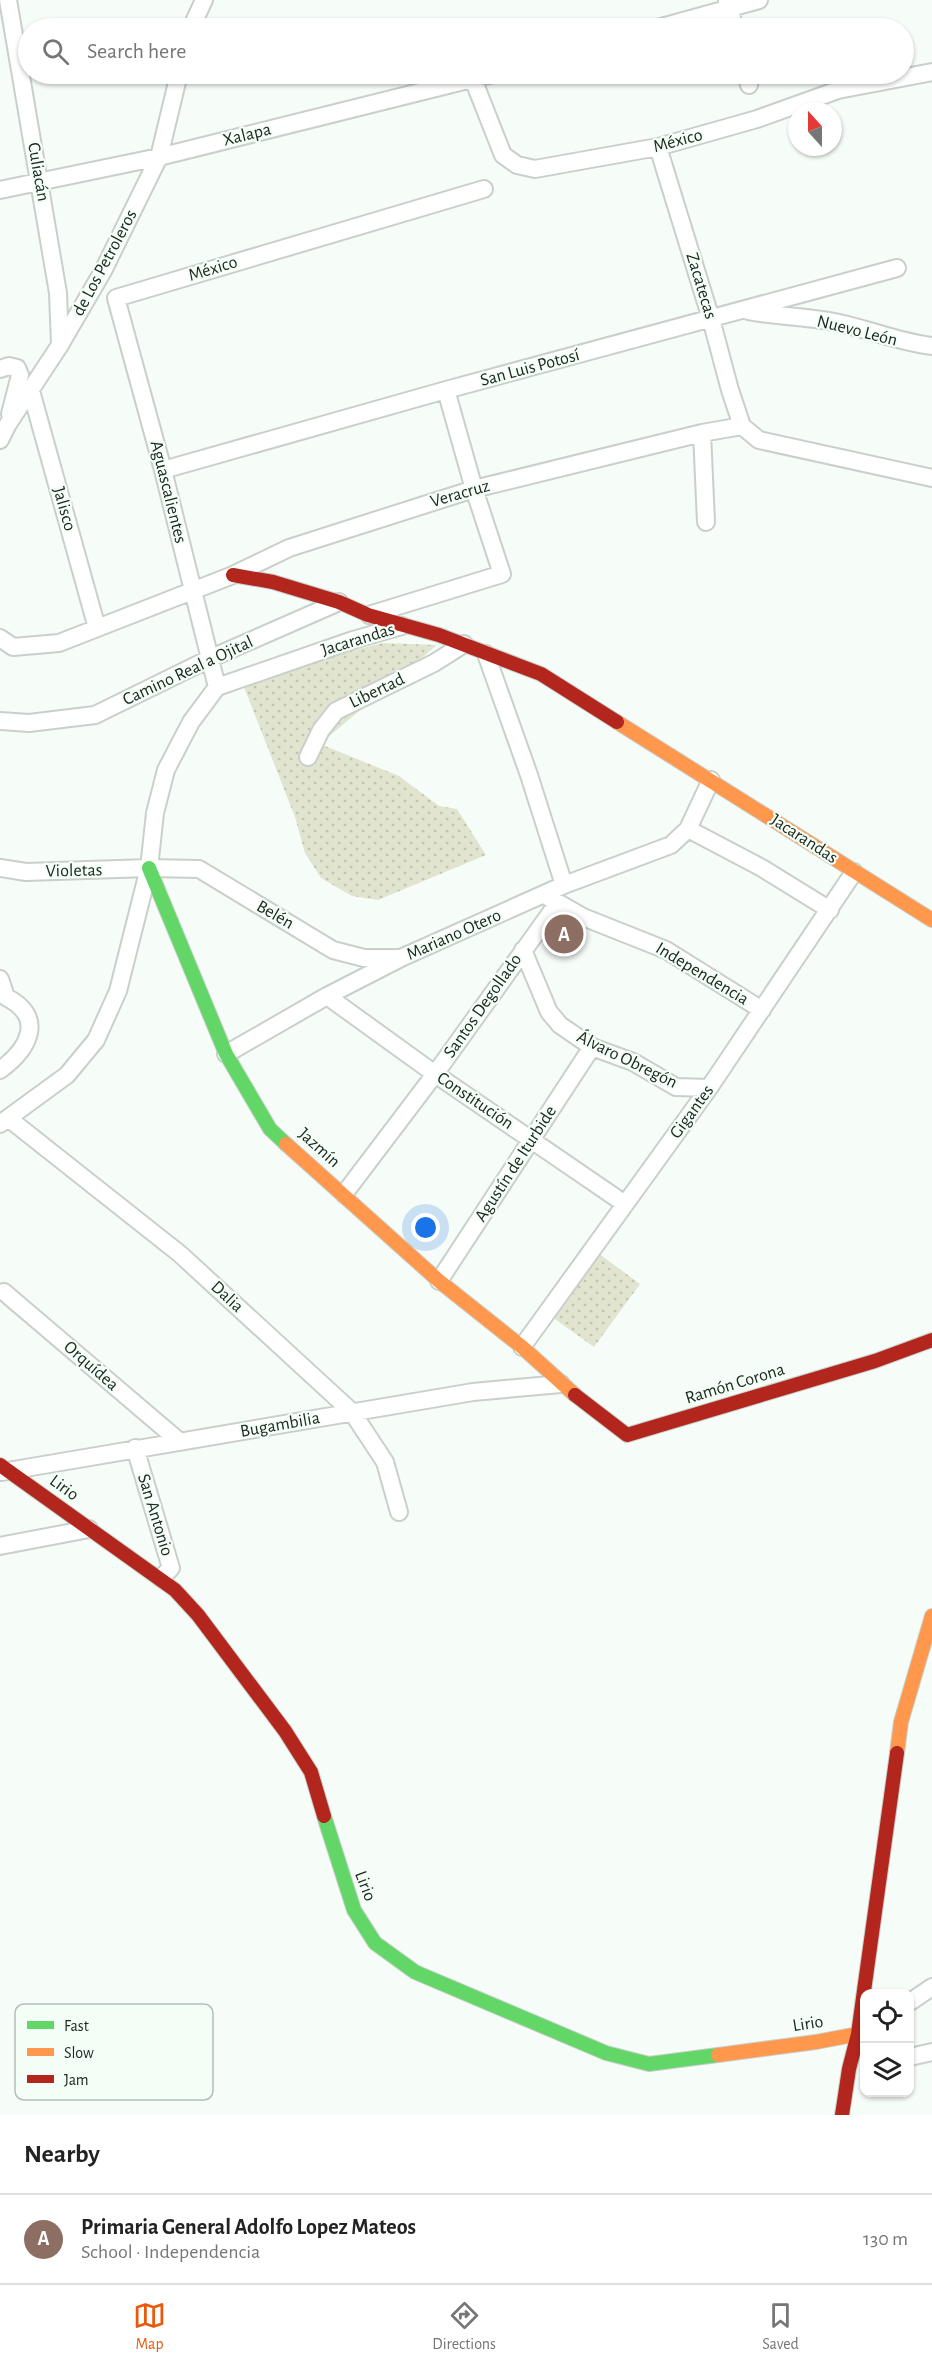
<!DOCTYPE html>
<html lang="en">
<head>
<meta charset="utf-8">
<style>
  :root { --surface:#fff; --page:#f2f2f2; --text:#222; --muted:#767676; --line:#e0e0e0; --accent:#ea580c }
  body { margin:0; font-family:"Alegreya Sans",sans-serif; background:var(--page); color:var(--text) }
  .controls { position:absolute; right:18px; bottom:18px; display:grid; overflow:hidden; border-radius:12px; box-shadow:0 2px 4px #0004 }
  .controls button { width:54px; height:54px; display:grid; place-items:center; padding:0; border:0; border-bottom:2px solid var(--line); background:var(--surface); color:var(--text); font:30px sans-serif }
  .compass { position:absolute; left:788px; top:102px; width:54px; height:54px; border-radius:50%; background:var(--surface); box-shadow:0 2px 4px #0004; rotate:339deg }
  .you { position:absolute; left:426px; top:1228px; width:21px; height:21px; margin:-15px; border:4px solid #fff; border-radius:50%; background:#1a73e8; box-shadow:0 0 0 9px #1a73e833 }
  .badge { display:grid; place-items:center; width:39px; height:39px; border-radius:50%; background:var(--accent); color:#fff; font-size:20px; font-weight:700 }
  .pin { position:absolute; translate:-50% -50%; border:3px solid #fff; box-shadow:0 2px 6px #0006 }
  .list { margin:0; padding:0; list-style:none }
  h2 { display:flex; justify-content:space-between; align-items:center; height:78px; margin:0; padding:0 24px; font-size:26px }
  h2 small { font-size:20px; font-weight:400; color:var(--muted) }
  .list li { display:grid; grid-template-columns:39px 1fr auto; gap:18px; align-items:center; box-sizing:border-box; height:90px; padding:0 24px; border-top:2px solid var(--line) }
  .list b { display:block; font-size:22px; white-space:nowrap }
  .list p { margin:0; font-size:20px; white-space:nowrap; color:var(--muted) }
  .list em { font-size:20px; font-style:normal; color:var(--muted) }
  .icon { flex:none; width:33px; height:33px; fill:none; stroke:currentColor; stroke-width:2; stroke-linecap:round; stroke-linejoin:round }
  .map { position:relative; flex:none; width:932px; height:2115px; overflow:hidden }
  .search { position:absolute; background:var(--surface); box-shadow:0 2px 4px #0004; left:18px; right:18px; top:18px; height:66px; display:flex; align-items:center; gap:15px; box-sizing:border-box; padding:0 21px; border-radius:33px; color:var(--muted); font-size:22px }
  .sheet { height:168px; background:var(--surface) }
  nav { display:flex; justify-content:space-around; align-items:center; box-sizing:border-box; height:84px; border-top:2px solid var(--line); background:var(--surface); font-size:16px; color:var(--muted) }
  nav a { display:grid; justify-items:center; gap:3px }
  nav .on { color:var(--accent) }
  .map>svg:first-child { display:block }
</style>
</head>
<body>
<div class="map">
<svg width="932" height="2115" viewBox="0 0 932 2115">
  <defs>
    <pattern id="grass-dots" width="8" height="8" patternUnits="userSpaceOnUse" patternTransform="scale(1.5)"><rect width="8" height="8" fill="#e1e5cf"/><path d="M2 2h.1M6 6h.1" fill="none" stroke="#c1c4b1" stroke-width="1.8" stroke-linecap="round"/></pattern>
  </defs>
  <rect width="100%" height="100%" fill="#f6fcf7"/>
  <path fill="url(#grass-dots)" d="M383,643L437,645L320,744L399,776L439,806L457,809L486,855L378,900L352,896L321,878L305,853L295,817L242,682L312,660Z
    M598,1253L640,1284L594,1347L552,1317Z"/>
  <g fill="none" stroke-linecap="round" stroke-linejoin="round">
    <g stroke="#c9d0cb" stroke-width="20">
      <path id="street" d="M8,0L58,293L60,344
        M727,1L735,28
        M191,28L204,0
        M658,28L759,0
        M746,74L749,85
        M473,79L503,155L517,165L535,169L658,147L757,119L838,90L932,72
        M658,147L711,319L730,390L742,426L759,440L932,478
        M0,190L159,157L492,74
        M748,311C773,316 797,316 822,320C860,325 895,342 932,346
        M0,369L9,366L17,368L20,375L10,414
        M31,391L97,628
        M702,433L706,522
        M0,440L8,424L60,345L103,271L159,157L179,74
        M163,470L446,390L897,268
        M369,615L502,574L474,489L446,390
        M0,638L13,647L59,643L233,575L289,548L474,489L702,433L742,426
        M486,654L529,775L564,885
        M217,687L163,470L116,298L484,189
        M0,721L29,723L95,715L209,659L339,602
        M308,757L321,730L336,711L434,663L464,644
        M688,829L762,868L830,910
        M0,868L26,872L149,868L199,869L333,950L364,958H399
        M548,897L583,917L666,950L762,1010
        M523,950L549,1012L560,1025L592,1047L633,1062L676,1087L709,1088
        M0,979L6,997C46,1017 29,1049 0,1070
        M327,996L435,1074L625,1204
        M226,1054L327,996L403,957L564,885L671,845L688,829L711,780
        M8,1118L180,1254L352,1412L385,1462L399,1512
        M0,1124L67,1075L96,1040L118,991L149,868L155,813L166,770L191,722L217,687L353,640L402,626
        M344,1194L435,1074L557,904
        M439,1281L592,1047
        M4,1292L179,1441
        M522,1347L709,1088L854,872
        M135,1448L171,1568L161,1578
        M2,1472L473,1392L561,1384
        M0,1546L89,1529
        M910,2002L932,1987
        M910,2057L932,2052"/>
    </g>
    <g stroke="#c9d0cb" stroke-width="16">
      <path id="fast" d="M149,868L226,1054L270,1129L286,1144
        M324,1816L354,1910L375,1943L415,1972L606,2053L649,2064L718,2055"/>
    </g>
    <g stroke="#c9d0cb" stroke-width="16">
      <path id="slow" d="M617,722L932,920
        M286,1144L439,1281L522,1347L575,1395
        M897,1753L901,1722L932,1616
        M718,2055L816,2042L858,2034"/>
    </g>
    <g stroke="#c9d0cb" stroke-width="16">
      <path id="jam" d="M233,575L273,582L339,602L368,615L439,635L541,674L617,722
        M575,1395L627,1435L875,1361L932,1340
        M0,1465L175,1590L198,1615L285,1731L311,1772L324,1816
        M842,2115L849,2069L858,2034L897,1753"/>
    </g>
    <use href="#street" stroke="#fefffe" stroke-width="16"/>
    <use href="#fast" stroke="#63d668" stroke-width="14"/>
    <use href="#slow" stroke="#ff974d" stroke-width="14"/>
    <use href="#jam" stroke="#b3261e" stroke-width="14"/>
  </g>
  <g text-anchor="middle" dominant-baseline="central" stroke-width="4.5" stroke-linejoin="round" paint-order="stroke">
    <g font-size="18" fill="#202822" stroke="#f3fff6">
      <text transform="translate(247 135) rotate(-14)">Xalapa</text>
      <text transform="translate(678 141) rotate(-15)">México</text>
      <text transform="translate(38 172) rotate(80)">Culiacán</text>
      <text transform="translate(105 263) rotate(-62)">de Los Petroleros</text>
      <text transform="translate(213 269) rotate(-17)">México</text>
      <text transform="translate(701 286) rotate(73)">Zacatecas</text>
      <text transform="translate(857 331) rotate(14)">Nuevo León</text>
      <text transform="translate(530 368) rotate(-15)">San Luis Potosí</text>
      <text transform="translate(168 492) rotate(76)">Aguascalientes</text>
      <text transform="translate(460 494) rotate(-16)">Veracruz</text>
      <text transform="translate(64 509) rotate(74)">Jalisco</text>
      <text transform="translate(358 640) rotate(-17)">Jacarandas</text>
      <text transform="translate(188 671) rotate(-25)">Camino Real a Ojital</text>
      <text transform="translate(377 691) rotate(-26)">Libertad</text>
      <text transform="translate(804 839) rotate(33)">Jacarandas</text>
      <text transform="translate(74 871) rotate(-1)">Violetas</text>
      <text transform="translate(275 915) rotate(30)">Belén</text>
      <text transform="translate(454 935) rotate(-24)">Mariano Otero</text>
      <text transform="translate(702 974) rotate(31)">Independencia</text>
      <text transform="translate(483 1006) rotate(-55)">Santos Degollado</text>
      <text transform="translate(627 1060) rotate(26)">Álvaro Obregón</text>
      <text transform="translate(475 1101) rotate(34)">Constitución</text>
      <text transform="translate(692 1112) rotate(-54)">Gigantes</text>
      <text transform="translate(319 1148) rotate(42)">Jazmín</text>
      <text transform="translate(516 1164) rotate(-57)">Agustín de Iturbide</text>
      <text transform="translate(227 1297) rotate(43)">Dalia</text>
      <text transform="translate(91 1366) rotate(41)">Orquídea</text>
      <text transform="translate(735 1384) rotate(-17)">Ramón Corona</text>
      <text transform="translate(280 1425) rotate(-10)">Bugambilia</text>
      <text transform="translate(64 1488) rotate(36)">Lirio</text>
      <text transform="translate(155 1515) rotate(73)">San Antonio</text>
      <text transform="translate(365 1886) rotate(69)">Lirio</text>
      <text transform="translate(808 2024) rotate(-9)">Lirio</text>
    </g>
  </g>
  <rect x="15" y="2004" width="198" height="96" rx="9" fill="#f3fff6" stroke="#b4beb6" stroke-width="1.5"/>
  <rect x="27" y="2021" width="27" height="8" fill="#63d668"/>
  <rect x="27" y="2048" width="27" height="8" fill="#ff974d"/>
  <rect x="27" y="2075" width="27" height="8" fill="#b3261e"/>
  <g font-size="16" fill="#202822">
    <text x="64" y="2031">Fast</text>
    <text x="64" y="2058">Slow</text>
    <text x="64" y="2085">Jam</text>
  </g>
</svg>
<div class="controls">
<button><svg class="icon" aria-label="locate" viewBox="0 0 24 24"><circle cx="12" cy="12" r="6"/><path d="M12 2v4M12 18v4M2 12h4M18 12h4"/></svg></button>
<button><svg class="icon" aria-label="layers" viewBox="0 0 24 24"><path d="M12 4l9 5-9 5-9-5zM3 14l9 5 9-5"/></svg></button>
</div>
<svg class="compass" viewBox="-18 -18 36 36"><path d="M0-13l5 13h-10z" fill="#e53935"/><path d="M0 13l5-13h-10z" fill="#767676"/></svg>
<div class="you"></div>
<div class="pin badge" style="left:564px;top:934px;background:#8d6e63">A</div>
<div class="search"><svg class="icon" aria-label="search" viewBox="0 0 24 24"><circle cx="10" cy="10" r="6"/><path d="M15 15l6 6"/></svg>Search here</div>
</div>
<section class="sheet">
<h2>Nearby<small></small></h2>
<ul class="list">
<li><span class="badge" style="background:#8d6e63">A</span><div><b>Primaria General Adolfo Lopez Mateos</b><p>School · Independencia</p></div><em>130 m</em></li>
</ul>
</section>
<nav>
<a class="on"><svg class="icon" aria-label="map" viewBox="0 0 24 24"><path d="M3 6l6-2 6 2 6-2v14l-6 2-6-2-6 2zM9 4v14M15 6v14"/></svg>Map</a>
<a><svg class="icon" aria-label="directions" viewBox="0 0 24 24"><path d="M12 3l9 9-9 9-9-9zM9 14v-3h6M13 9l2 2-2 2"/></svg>Directions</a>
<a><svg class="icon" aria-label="saved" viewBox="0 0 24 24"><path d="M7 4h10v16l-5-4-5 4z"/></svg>Saved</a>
</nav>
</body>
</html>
